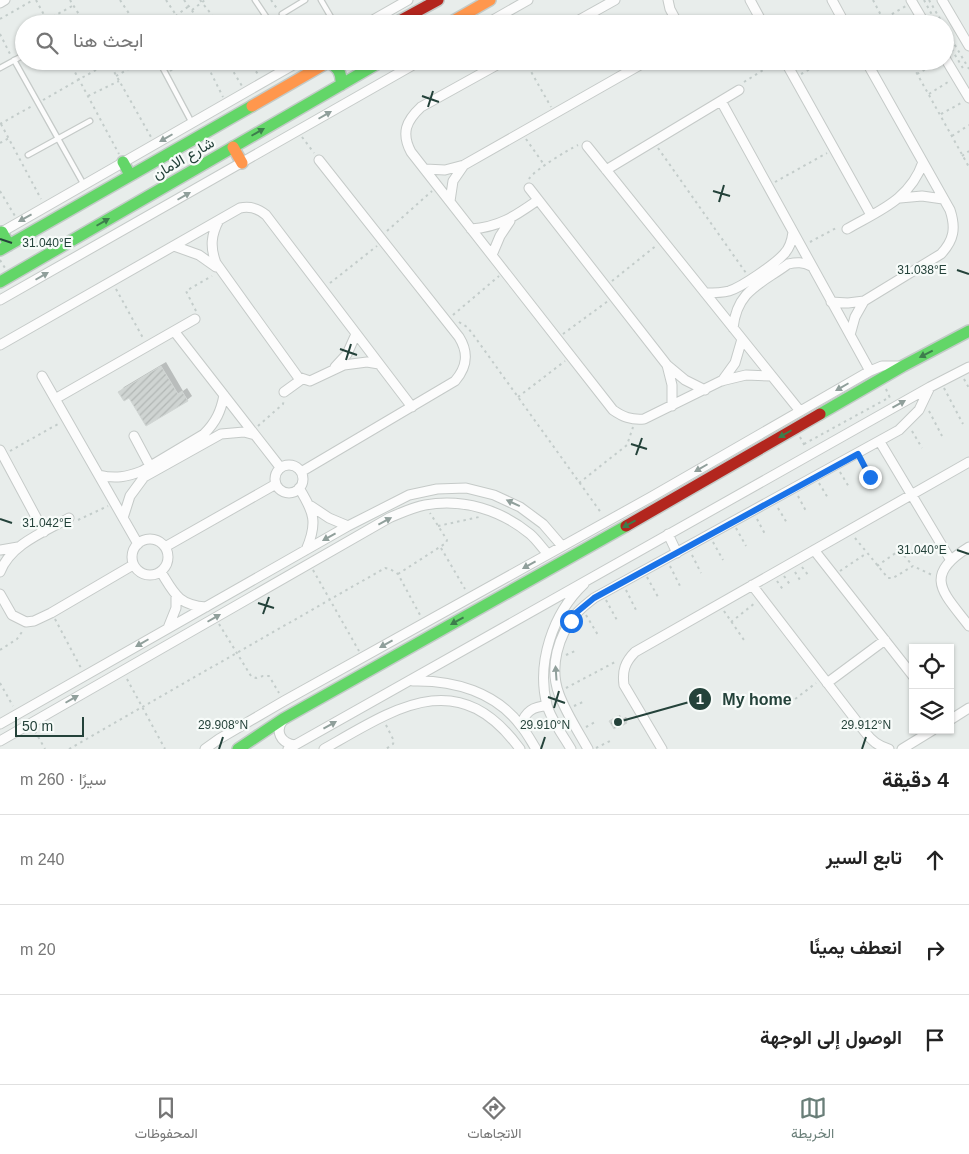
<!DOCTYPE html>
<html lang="ar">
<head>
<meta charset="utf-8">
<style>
  :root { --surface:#fff; --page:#f6f6f6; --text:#222; --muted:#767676; --line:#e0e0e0; --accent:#697e78 }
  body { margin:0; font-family:Helvetica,Vazirmatn,sans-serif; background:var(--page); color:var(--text); direction:rtl }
  .controls { position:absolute; right:15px; bottom:15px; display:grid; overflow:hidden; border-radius:0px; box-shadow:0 1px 4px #0004 }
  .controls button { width:45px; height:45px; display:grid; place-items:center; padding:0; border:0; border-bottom:1px solid var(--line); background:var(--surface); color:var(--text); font:25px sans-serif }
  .scale { position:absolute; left:15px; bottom:12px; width:69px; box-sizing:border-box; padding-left:5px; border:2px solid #24423a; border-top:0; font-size:14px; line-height:18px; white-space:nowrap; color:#24423a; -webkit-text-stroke:4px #f7fbf9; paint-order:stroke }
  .stop { position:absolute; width:15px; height:15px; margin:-11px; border:4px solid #1a73e8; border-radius:50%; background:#fff }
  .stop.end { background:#1a73e8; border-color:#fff; box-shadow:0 1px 5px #0008 }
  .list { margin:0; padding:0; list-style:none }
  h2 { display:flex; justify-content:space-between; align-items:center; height:65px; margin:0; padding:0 20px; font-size:21px }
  h2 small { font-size:16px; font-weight:400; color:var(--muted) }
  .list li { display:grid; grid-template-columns:32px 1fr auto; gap:15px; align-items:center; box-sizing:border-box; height:90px; padding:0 20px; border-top:1px solid var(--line) }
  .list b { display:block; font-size:19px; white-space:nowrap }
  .list em { font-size:16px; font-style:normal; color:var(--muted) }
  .icon { flex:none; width:28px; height:28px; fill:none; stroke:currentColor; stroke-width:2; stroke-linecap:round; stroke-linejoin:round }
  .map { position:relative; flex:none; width:969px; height:749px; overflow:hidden; direction:ltr }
  .search { position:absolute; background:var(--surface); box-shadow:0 1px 4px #0004; left:15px; right:15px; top:15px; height:55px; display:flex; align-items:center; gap:12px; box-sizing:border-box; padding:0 18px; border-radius:28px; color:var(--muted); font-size:19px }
  .sheet { height:335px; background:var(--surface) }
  nav { display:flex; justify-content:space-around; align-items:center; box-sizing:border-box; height:70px; border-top:1px solid var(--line); background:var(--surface); font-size:14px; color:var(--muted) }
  nav a { display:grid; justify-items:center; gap:2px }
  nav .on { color:var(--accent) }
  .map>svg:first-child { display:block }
</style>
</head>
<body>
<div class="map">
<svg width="969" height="749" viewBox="0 0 969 749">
  <defs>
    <pattern id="building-hatch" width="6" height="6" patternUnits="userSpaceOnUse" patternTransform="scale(1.25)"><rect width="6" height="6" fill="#cfd4d2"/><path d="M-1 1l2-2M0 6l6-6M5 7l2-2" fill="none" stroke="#b2b7b5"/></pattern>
  </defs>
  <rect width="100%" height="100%" fill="#e8edeb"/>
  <path fill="#0003" d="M166,362L183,391L187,388L192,396L187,400L129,396L120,392L124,387Z
    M620,715L622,719L626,717L628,720L626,722L613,719Z"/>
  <path fill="url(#building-hatch)" stroke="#d1d6d4" d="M161,366L178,394L182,391L188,401L146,426L129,398L124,401L118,392Z
    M618,716L620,720L623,718L627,723L618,728L617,727L614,729L609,721Z"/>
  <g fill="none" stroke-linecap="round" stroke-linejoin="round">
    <g stroke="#c5cac8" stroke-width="7">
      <path id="lane" d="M255,0L271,24
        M321,0L335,24
        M282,14L305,0
        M14,60L84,185
        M159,61L192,123
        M0,68L24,55
        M28,155L90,121"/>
    </g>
    <g stroke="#c5cac8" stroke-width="11">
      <path id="street" d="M668,0L670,9L678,24
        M750,0L763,24
        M832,0L845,24
        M911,0L925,24
        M942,0L969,46
        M0,3L5,0
        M366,24L408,0
        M486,24L528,0
        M572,24L615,0
        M945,58L969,98
        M504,61L421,107C406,121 401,133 411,152L613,410C623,417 631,420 644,419L721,381L746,375L771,376
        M785,61L871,215
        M721,101L870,371
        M587,146L800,411
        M425,169L445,170L464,165L647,61
        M606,170L739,90
        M529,188L667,365L685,380L705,390
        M900,198L922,196L943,199
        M450,201L453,181L464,165
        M219,220C211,235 210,247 216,263L298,377L310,381L344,365L367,362L379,364
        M471,229C500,227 515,216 538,200
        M847,229C878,211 910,200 923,162
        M0,233L300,61
        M174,246L199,255L216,267
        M492,255L500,236L510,221
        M705,293C713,293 721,293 729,291C742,287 775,264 784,254C790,248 792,240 793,232
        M0,300L420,61
        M831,302L848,303L864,301L941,254C954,240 956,228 950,210L866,61
        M733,328C737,290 761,284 788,264C797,262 803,262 811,266
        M174,331L280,467
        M850,335L855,317L864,301
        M0,345L240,208C250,206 258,208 266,215L412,407
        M667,365L672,385V406
        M335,367L347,354L356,334
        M42,376L138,544
        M722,381L735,363L742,339
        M284,392L302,379
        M55,399L195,319
        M134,436L150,466
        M880,442L950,559
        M0,450L44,532
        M275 479a14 14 0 1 1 28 0a14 14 0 1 1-28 0Z
        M301,472L455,381C467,367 469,353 459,337L319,160
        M99,475C115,479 127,477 142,471L204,434C216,422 221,411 224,395
        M299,488C314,512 318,523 306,550
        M311,506L329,518L348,526
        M123,518L130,496L144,477L221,434L244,432L255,435
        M668,534L677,553
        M132 557a18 18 0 1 1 36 0a18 18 0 1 1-36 0Z
        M165,547L276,484
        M969,547C922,576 943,592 969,626
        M0,550L18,547
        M814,550L913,676
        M0,572C11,544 44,532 69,518
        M161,572C174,593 178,605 206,607
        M752,585L865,732C872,741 878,746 889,749
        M0,594L12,615L26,622L34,621L51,613L133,565
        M168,628L176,608V597
        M413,681C454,680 496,692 521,726C527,733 531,741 536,749
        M827,683L885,640
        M283,720C275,731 280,743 295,745
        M950,720L969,708
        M0,724L348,526L409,495L437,489L466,488L494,495L520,507L543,524L562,546
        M521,725C525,712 533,706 547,706
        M0,741L389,518C401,513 413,507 425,505C463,498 501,510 530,534C537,540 542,548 548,554
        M205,749L219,739L284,701L651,497L870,371L882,366H903
        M288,749L930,387L969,367
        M324,749C396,708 458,664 520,749
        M571,749C564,737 550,718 547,705C536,663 553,613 584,584
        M588,749C578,731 566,713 559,694C549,667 558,636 576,614C581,608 588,603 594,598L899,430L919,410L930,387
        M662,749L624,685C622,671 625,662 635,652L969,462
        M902,749L933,730"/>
    </g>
    <g stroke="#c3cbc8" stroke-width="14">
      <path id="fast" d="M328,62C338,67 342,73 341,85
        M123,162L130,175
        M2,232L9,245
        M0,250L252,106
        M0,282L382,61
        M820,414L903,366L969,331
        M238,749L283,719L626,526"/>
    </g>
    <g stroke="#c3cbc8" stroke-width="14">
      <path id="slow" d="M448,24L490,0
        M252,106L330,61
        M233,147L242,163"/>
    </g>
    <g stroke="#c3cbc8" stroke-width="14">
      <path id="jam" d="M394,24L438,0
        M626,526L820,414"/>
    </g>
    <path stroke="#c3ccca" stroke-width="2" stroke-dasharray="2.5 4" stroke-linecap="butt" d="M36,0L49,24
      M70,0L85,24
      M120,0L136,24
      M166,0L182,24
      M184,0L202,24
      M200,0L219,24
      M271,0L278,10
      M873,0L883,19
      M924,0L937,24
      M929,0L943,24
      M192,10L205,0
      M886,18L889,24
      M0,19L33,0
      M47,20L74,5
      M121,24L131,17
      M165,24L189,6
      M253,24L259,19
      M875,24L906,6
      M945,28L969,69
      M0,34L10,54
      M945,38L964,70
      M69,61L119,154
      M108,61L151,137
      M205,61L223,97
      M227,61L242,86
      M248,61L258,74
      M525,61L551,107
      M910,61L969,167
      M170,71L185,61
      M801,74L825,61
      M917,74L938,62
      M116,76L143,61
      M744,82L776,62
      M929,94L948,82
      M88,96L119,81
      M43,100L108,63
      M941,114L963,102
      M0,124L32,106
      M1,124L41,199
      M952,136L969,125
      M302,137L314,153
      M526,139L545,166
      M0,143L9,138
      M658,148L746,273
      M962,156L969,151
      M529,179C534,170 568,150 578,145
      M775,182L827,153
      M0,191L15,216
      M387,231L432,191
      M810,242L838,227
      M0,260L5,268
      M612,281L657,245
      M330,283L377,246
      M116,289L143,338
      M196,311L186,291L212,276
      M453,315L499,276
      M459,322L467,327L472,333L602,514
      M563,334L608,301
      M964,379L969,388
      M944,388L963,424
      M886,389L890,398
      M518,397L565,361
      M929,411L942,436
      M258,426L283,404L284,399
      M912,431L922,448
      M800,437L806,448
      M804,444L890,397
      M10,451L58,424
      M862,462L870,477
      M840,472L849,487
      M579,483L627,445L633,427
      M819,483L828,498
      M798,496L806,511
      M778,508L787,523
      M757,519L765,534
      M78,520L108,506
      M438,526L479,517
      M736,528L746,546
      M855,538L888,578H893L913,566L932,575
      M713,542L723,560
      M441,548L465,589
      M692,555L701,573
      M670,566L680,586
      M877,566L897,552L903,554L912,565
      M802,567L808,575
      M313,570L359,651
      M840,571L867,553
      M795,572L800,580
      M398,574L446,543L447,540L430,513
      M784,576L791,586
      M647,577L658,597
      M777,581L784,591
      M626,590L636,610
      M606,600L618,622
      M724,611L744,640
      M586,615L598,635
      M55,619L81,668
      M731,622L755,603
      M219,624L251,676L256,678L263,676H269L279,693
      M0,650L17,639L24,629
      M566,655L575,651
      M127,679L165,749
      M0,683L13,706
      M566,688L617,661
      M790,703L816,683
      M574,706L585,701
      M386,725L394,741L393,744L386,749
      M586,727L597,721
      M35,731L45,749
      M596,748L612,740
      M69,749L385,568L390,569L398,574L420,615"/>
    <use href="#lane" stroke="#fcfcfc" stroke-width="4.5"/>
    <use href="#street" stroke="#fcfcfc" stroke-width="9"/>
    <use href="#fast" stroke="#63d668" stroke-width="11"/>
    <use href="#slow" stroke="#ff974d" stroke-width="11"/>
    <use href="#jam" stroke="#b3261e" stroke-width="11"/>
  </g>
  <defs><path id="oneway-solid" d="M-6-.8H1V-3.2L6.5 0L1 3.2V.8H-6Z" transform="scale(1.25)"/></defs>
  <g fill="#909f9b">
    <use href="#oneway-solid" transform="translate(325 115) rotate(-30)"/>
    <use href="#oneway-solid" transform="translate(166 138) rotate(150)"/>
    <use href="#oneway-solid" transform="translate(184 196) rotate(-30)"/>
    <use href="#oneway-solid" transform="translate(25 218) rotate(151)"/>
    <use href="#oneway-solid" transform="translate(42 276) rotate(-30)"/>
    <use href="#oneway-solid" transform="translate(842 387) rotate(150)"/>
    <use href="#oneway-solid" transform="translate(899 404) rotate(-29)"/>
    <use href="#oneway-solid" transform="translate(701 468) rotate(150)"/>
    <use href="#oneway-solid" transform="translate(513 503) rotate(-155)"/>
    <use href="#oneway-solid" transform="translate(385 521) rotate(-28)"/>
    <use href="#oneway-solid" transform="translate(329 537) rotate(151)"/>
    <use href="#oneway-solid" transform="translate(529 565) rotate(151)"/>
    <use href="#oneway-solid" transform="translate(214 618) rotate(-30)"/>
    <use href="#oneway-solid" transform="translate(142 643) rotate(150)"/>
    <use href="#oneway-solid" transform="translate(386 644) rotate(151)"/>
    <use href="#oneway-solid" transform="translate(556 673) rotate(-94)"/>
    <use href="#oneway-solid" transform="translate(72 699) rotate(-30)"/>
    <use href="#oneway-solid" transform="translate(330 725) rotate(-29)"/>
  </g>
  <g fill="#3d7d4c">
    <use href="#oneway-solid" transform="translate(258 132) rotate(-30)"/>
    <use href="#oneway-solid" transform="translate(103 222) rotate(-30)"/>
    <use href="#oneway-solid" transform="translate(926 354) rotate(153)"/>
    <use href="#oneway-solid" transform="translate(785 434) rotate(150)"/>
    <use href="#oneway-solid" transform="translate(629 524) rotate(151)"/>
    <use href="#oneway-solid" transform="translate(457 621) rotate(151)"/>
  </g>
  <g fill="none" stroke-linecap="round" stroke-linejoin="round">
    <path stroke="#1a73e8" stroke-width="6" d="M571,621L577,612L594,598L858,454L870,477"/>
  </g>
  <path fill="none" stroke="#24423a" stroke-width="2" d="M422,96L439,102M428,107L433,91M713,191L730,196M719,202L724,185M0,239L12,243M957,270L969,274M340,349L357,355M346,360L351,344M631,444L647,449M636,455L642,438M0,519L12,523M957,550L969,554M258,603L274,608M263,614L269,597M548,697L565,703M554,708L559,691M219,749L223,737M541,749L545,737M862,749L866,737"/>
  <g text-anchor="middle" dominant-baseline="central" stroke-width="4.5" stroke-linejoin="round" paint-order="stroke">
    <g font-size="15" fill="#24423a" stroke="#f7fbf9">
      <text transform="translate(183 158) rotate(-30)">شارع الامان</text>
    </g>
  </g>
  <g font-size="12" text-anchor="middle" fill="#24423a" stroke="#f7fbf9" stroke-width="4.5" stroke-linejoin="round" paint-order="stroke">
    <text x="47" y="247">31.040°E</text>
    <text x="922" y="274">31.038°E</text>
    <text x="47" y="527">31.042°E</text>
    <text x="922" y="554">31.040°E</text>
    <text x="223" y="729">29.908°N</text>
    <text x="545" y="729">29.910°N</text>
    <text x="866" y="729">29.912°N</text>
  </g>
  <path fill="none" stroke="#24423a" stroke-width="2" d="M618 722L700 699"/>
  <g fill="#24423a" stroke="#f7fbf9" stroke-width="2">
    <circle cx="618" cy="722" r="5"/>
    <circle cx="700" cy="699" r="12"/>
  </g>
  <g font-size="15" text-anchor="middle" font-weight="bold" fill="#fff">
    <text x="700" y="704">1</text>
  </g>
  <g font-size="16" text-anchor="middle" font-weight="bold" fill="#24423a" stroke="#f7fbf9" stroke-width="4.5" stroke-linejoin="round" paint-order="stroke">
    <text x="757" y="705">My home</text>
  </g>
</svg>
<div class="controls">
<button><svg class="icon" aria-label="locate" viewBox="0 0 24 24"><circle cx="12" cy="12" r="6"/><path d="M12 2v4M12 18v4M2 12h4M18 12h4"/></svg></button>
<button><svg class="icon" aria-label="layers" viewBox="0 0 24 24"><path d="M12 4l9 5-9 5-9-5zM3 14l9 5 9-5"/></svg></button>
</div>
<div class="scale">50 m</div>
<div class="stop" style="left:571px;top:621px"></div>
<div class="stop end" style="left:870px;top:477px"></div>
<div class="search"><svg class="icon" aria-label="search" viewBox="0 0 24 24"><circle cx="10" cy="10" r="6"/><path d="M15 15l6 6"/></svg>ابحث هنا</div>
</div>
<section class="sheet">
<h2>4 دقيقة<small>سيرًا · 260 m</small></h2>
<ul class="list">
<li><svg class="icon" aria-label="ahead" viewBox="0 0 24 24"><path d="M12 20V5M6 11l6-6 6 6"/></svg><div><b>تابع السير</b></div><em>240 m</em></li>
<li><svg class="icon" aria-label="right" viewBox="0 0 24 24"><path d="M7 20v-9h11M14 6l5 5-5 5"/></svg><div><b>انعطف يمينًا</b></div><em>20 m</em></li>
<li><svg class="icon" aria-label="arrive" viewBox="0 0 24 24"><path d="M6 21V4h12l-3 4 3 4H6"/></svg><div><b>الوصول إلى الوجهة</b></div></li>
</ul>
</section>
<nav>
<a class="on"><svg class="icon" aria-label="map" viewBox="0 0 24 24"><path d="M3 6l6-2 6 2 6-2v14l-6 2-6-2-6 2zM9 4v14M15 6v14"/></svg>الخريطة</a>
<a><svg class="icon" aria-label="directions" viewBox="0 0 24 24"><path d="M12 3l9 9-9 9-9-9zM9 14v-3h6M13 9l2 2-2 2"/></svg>الاتجاهات</a>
<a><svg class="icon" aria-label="saved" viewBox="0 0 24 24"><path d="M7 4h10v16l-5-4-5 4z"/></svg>المحفوظات</a>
</nav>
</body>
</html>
